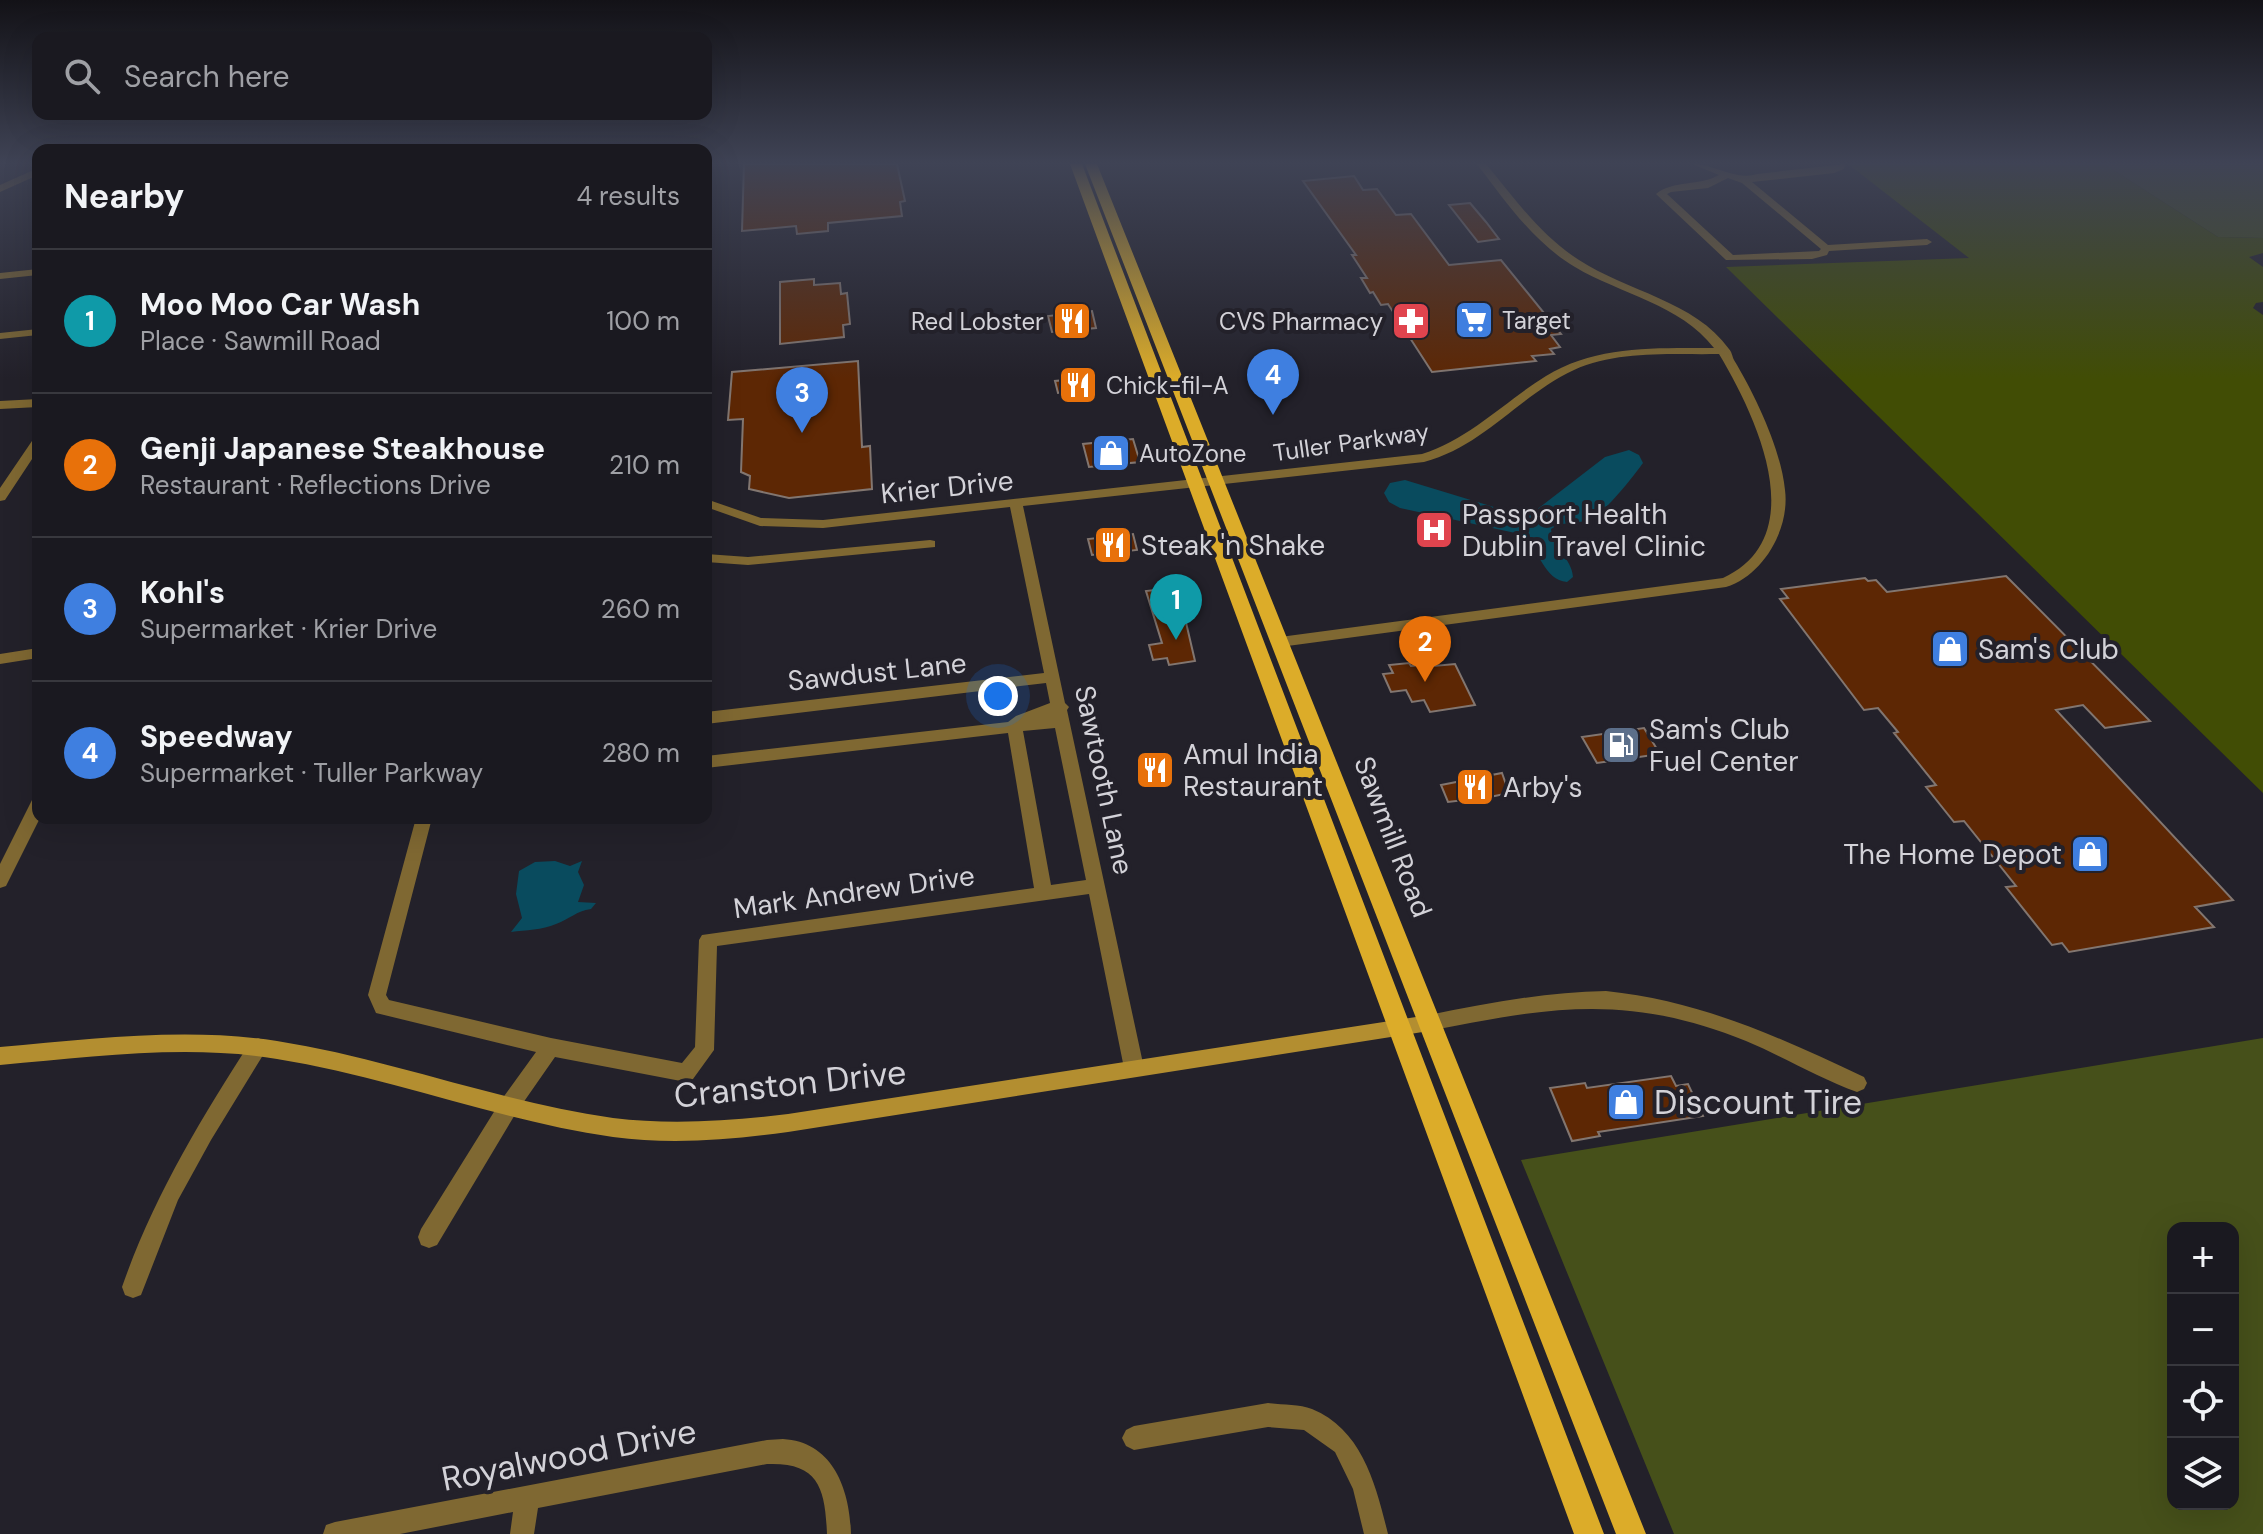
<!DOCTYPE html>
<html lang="en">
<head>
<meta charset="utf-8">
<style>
  :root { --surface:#1a1920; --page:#232229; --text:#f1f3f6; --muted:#9fa0a5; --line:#38383e; --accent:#f890cd }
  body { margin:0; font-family:"DM Sans",sans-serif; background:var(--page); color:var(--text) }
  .controls { position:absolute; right:24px; bottom:24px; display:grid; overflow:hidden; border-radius:16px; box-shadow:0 8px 32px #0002 }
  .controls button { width:72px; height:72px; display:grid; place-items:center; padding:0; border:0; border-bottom:2px solid var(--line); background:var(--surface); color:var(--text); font:40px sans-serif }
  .you { position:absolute; left:998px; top:696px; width:28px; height:28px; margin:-20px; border:6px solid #fff; border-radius:50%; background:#1a73e8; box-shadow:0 0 0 12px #1a73e833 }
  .badge { display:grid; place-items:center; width:52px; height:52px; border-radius:50%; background:var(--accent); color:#fff; font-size:26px; font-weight:700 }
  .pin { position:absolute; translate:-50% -66px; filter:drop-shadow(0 2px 4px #0008) }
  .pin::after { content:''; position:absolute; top:42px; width:28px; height:24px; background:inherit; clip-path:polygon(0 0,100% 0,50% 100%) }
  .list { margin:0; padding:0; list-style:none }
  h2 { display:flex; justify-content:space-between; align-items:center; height:104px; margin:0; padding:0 32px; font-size:34px }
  h2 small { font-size:26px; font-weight:400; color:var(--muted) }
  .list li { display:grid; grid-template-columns:52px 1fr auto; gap:24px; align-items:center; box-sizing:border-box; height:144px; padding:0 32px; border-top:2px solid var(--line) }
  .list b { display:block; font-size:30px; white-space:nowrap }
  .list p { margin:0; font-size:26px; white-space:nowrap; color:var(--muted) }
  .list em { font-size:26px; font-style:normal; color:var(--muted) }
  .icon { flex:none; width:44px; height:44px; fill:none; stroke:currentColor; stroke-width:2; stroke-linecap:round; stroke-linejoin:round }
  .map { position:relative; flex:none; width:2263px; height:1534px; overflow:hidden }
  .search { position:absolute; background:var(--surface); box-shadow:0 8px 32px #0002; left:32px; top:32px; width:680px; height:88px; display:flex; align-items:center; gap:20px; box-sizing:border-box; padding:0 28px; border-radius:16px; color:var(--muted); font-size:30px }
  .panel { position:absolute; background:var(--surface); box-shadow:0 8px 32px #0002; left:32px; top:144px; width:680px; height:680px; border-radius:16px }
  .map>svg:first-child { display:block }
</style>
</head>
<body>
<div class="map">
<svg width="2263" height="1534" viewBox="0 0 2263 1534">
  <rect width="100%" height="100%" fill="#23212a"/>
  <path fill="#46501a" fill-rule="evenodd" d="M2104,164H2263V238L2218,237Z
    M2263,1038V1534H1674L1521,1160ZM2233,1228V1504H2173V1228Z"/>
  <path fill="#414d05" d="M1848,164H2104L2218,237L2263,238V253L2249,257L2263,267V302L2256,303L2253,308L2263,315V793L1726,267L1969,258Z"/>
  <path fill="#094b5e" d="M1629,450L1639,455L1643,463C1633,477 1605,513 1589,520C1576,524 1562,521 1551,529C1552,548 1572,558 1573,577L1567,582C1542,580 1539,545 1520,534L1400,508L1389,502L1384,493L1390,483L1405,480L1507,511L1531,514L1605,457Z
    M555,861L570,866L582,861L578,872L584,885L578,902L596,903L591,909C576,911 570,919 556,924C542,930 526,930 511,932L522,918L516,894L519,871L535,862Z"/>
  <path fill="#5d2704" stroke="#827670" stroke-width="2" d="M744,164H897L905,201L900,202L902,216L828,223V231L797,234L796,226L742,231Z
    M1354,176L1363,190L1377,189L1396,215L1411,214L1449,265L1501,260L1561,334L1551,335L1560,347L1550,349L1554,354L1532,356L1536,361L1432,372L1388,304L1381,305L1373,292L1370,293L1361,278H1367L1352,255H1356L1303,181Z
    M1470,203L1486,222L1499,239L1478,242L1449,205Z
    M814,279V285L840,283L841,294L847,293L850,324L843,325L844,337L780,344V282Z
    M1092,311L1096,328L1052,332L1048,316Z
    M858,361L862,447L870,446L872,489L789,498L749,489L750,476L741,472L743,419L728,420L732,372Z
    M1088,378L1091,389L1058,393L1055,381Z
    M1133,439L1140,462L1089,467L1083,444Z
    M1133,534L1137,550L1092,555L1088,539Z
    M2006,576L2150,721L2105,728L2083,705L2056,710L2233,900L2195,907L2214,927L2069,952L2062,943L2052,945L2006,887L2016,886L1964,821L1954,822L1926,787L1936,785L1894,733L1898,732L1878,708L1864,710L1780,599L1788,598L1781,589L1865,578L1868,581L1876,580L1887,592Z
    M1179,587L1188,614H1184L1195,661L1169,665L1167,658L1153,660L1149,645L1162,643L1146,591Z
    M1409,663L1411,666L1422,665L1423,667L1455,664L1475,705L1430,712L1424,700L1412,702L1406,690L1391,692L1383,674L1393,673L1389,665Z
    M1644,728L1660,754L1597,763L1582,737Z
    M1502,773L1509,793L1490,797L1448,802L1441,785Z
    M1671,1076L1676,1086L1688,1084L1703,1116L1598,1132L1600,1136L1572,1141L1550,1088L1585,1083L1587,1088Z"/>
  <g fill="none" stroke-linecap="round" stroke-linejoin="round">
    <path fill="#7f6832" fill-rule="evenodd" d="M1477,164H1486C1514,198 1541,236 1579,260C1626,291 1695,301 1729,349C1732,352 1732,356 1734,360C1755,395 1781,449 1785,490C1790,528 1764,575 1726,587L1280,647L1273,642L1280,637L1723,578C1814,536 1755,414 1719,354C1673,355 1618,350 1574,370C1520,395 1484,446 1424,462L1023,506L1065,703L1069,707L1067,710L1144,1068L1141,1074L1134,1077L1127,1074L1124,1068L1089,894L717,946L714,1050L693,1079L686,1082L555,1057L516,1113L437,1245L429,1248L421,1245L418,1237L421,1229L502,1099L536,1052L376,1013L368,995L416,818H432L386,995L389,1000L551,1038L682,1063L695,1047L699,940L702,935L1034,888L1008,733L706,768V756L1008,722L1016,716L1050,703L1046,683L706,724V712L1044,673L1010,507L823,528L760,526L706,507V499L761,518L823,520L1422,454C1471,438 1504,402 1546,376C1596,345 1658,348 1714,348C1680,304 1620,294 1575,267C1534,243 1505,201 1477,164ZM1055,728L1086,880L1051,885L1023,731Z
      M1692,164C1715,164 1735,181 1757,174L1845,164L1844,169L1834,173L1752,182L1828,245L1927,239L1932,242L1927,245L1829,251L1827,255L1812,259L1726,260L1656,194C1673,180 1700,186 1719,175ZM1728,178L1742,183L1821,249L1819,251L1733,255L1667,194L1671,192L1708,188Z
      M38,168V175L0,192V185Z
      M38,269V275L0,279V273Z
      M38,329V335L0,339V333Z
      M38,399V407L0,409V401Z
      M38,437V450L5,500L0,501V488L34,438Z
      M930,540L935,541V547L748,565L706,562V554L748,557Z
      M38,648V658L0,664V654Z
      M38,799L40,818L6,886L0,888V864L32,800Z
      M1606,991C1701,1001 1779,1037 1864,1077L1867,1083L1864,1089L1857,1092C1819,1078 1784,1057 1746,1041C1627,993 1550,1007 1429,1031L1422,1029L1420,1023L1422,1017L1429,1015C1488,1003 1546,992 1606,991Z
      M258,1038L265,1041L268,1047L211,1140L178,1200L141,1295L133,1298L125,1295L122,1287C153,1198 200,1120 251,1041Z
      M1268,1403C1282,1405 1299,1404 1312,1409C1363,1430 1376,1486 1388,1534H1364L1353,1489L1335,1452L1304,1430L1268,1427L1134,1450L1126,1446L1122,1438L1126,1430L1134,1426Z
      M783,1439C834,1442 850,1491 851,1534H827C825,1488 819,1462 767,1464L538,1508L534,1534H510L513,1512L400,1534H323L326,1525L335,1522L767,1440Z"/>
    <path fill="#b38e30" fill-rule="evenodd" d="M1429,1015L1436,1017L1438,1023L1436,1029L1429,1031L788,1132C730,1140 671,1145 613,1137C499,1121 391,1077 277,1059C186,1044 92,1057 0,1065V1047C92,1039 185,1027 277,1041C391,1059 499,1102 613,1118C671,1125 730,1121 788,1114Z"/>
    <path fill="#dcac29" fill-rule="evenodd" d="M1070,164H1082L1604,1534H1574Z
      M1085,164H1097L1646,1534H1616Z"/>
  </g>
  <linearGradient id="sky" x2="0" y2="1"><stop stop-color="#131217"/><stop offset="0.43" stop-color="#3f4355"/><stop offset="1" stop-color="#3f4355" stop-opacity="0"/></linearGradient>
  <rect width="2263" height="379" fill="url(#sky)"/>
  <defs>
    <g id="supermarket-square" transform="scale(2)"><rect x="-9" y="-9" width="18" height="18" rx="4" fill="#3f7fe0" stroke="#23212a"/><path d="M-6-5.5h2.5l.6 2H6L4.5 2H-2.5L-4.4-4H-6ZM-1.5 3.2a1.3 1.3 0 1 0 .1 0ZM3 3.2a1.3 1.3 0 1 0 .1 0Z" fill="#fff"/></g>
    <g id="restaurant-square" transform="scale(2)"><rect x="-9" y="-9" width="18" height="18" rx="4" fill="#e8710a" stroke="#23212a"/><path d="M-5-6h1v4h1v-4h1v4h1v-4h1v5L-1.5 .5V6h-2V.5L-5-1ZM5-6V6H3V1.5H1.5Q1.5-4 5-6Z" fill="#fff"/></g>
    <g id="pharmacy-square" transform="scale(2)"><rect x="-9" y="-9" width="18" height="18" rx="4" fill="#e0444e" stroke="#23212a"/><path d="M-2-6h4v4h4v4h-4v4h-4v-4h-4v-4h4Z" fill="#fff"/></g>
    <g id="shop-square" transform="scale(2)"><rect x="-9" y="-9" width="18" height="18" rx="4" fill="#3f7fe0" stroke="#23212a"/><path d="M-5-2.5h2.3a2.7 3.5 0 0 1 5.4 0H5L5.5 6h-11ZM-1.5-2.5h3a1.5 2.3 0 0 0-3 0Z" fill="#fff"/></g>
    <g id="hospital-square" transform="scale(2)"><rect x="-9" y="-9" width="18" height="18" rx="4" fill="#e0444e" stroke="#23212a"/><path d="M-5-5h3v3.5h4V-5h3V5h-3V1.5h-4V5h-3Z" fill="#fff"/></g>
    <g id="fuel-square" transform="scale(2)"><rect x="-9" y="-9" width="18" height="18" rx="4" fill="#5c6f8a" stroke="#23212a"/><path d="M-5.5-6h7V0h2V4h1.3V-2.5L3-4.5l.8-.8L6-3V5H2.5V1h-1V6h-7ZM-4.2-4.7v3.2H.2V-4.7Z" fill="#fff"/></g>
  </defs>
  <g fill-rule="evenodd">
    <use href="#supermarket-square" x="1474" y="320"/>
    <use href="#restaurant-square" x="1072" y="321"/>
    <use href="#pharmacy-square" x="1411" y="321"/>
    <use href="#restaurant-square" x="1078" y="385"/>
    <use href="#shop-square" x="1111" y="453"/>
    <use href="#hospital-square" x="1434" y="530"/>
    <use href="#restaurant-square" x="1113" y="545"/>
    <use href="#shop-square" x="1950" y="649"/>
    <use href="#fuel-square" x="1621" y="745"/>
    <use href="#restaurant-square" x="1155" y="770"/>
    <use href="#restaurant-square" x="1475" y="787"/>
    <use href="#shop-square" x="2090" y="854"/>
    <use href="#shop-square" x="1626" y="1102"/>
  </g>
  <g text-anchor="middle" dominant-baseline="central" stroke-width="8" stroke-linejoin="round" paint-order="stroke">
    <g font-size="24" fill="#d3d2d8" stroke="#23212a" text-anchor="start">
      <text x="1502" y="320">Target</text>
      <text x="1044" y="321" text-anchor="end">Red Lobster</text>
      <text x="1383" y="321" text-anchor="end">CVS Pharmacy</text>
      <text x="1106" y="385">Chick-fil-A</text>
      <text x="1139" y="453">AutoZone</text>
    </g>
    <g font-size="24" fill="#d3d2d8" stroke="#23212a">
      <text transform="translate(1351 442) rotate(-8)">Tuller Parkway</text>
    </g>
    <g font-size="28" fill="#d3d2d8" stroke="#23212a">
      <text transform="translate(947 487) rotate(-6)">Krier Drive</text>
      <text transform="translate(877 672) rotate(-6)">Sawdust Lane</text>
      <text transform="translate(1104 780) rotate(78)">Sawtooth Lane</text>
      <text transform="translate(1393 837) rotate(69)">Sawmill Road</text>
      <text transform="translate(854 892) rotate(-8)">Mark Andrew Drive</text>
    </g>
    <g font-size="28" fill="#d3d2d8" stroke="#23212a" text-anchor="start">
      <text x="1462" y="514">Passport Health<tspan x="1462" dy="32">Dublin Travel Clinic</tspan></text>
      <text x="1141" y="545">Steak 'n Shake</text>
      <text x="1978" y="649">Sam's Club</text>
      <text x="1649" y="729">Sam's Club<tspan x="1649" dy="32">Fuel Center</tspan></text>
      <text x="1183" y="754">Amul India<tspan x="1183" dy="32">Restaurant</tspan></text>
      <text x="1503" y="787">Arby's</text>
      <text x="2062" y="854" text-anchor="end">The Home Depot</text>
    </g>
    <g font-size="34" fill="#d3d2d8" stroke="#23212a">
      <text transform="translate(790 1084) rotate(-6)">Cranston Drive</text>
      <text transform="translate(569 1455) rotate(-11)">Royalwood Drive</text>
    </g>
    <g font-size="34" fill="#d3d2d8" stroke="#23212a" text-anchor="start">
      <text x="1654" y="1102">Discount Tire</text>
    </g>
  </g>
</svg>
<div class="controls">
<button>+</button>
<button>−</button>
<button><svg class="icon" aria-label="locate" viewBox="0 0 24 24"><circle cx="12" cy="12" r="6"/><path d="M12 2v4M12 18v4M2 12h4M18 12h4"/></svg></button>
<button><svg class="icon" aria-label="layers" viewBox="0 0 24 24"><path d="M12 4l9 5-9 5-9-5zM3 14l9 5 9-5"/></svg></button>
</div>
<div class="you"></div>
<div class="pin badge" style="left:1176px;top:640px;background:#0f9aa8">1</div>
<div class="pin badge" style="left:1425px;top:682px;background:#e8710a">2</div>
<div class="pin badge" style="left:802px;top:433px;background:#3f7fe0">3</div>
<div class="pin badge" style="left:1273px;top:415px;background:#3f7fe0">4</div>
<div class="search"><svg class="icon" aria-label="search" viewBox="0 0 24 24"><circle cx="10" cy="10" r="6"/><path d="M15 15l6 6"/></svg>Search here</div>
<section class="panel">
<h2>Nearby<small>4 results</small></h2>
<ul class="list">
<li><span class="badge" style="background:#0f9aa8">1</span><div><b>Moo Moo Car Wash</b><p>Place · Sawmill Road</p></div><em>100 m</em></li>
<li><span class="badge" style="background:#e8710a">2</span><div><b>Genji Japanese Steakhouse</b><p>Restaurant · Reflections Drive</p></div><em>210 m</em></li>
<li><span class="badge" style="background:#3f7fe0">3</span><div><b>Kohl's</b><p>Supermarket · Krier Drive</p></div><em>260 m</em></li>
<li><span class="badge" style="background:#3f7fe0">4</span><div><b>Speedway</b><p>Supermarket · Tuller Parkway</p></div><em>280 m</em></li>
</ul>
</section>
</div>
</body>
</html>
